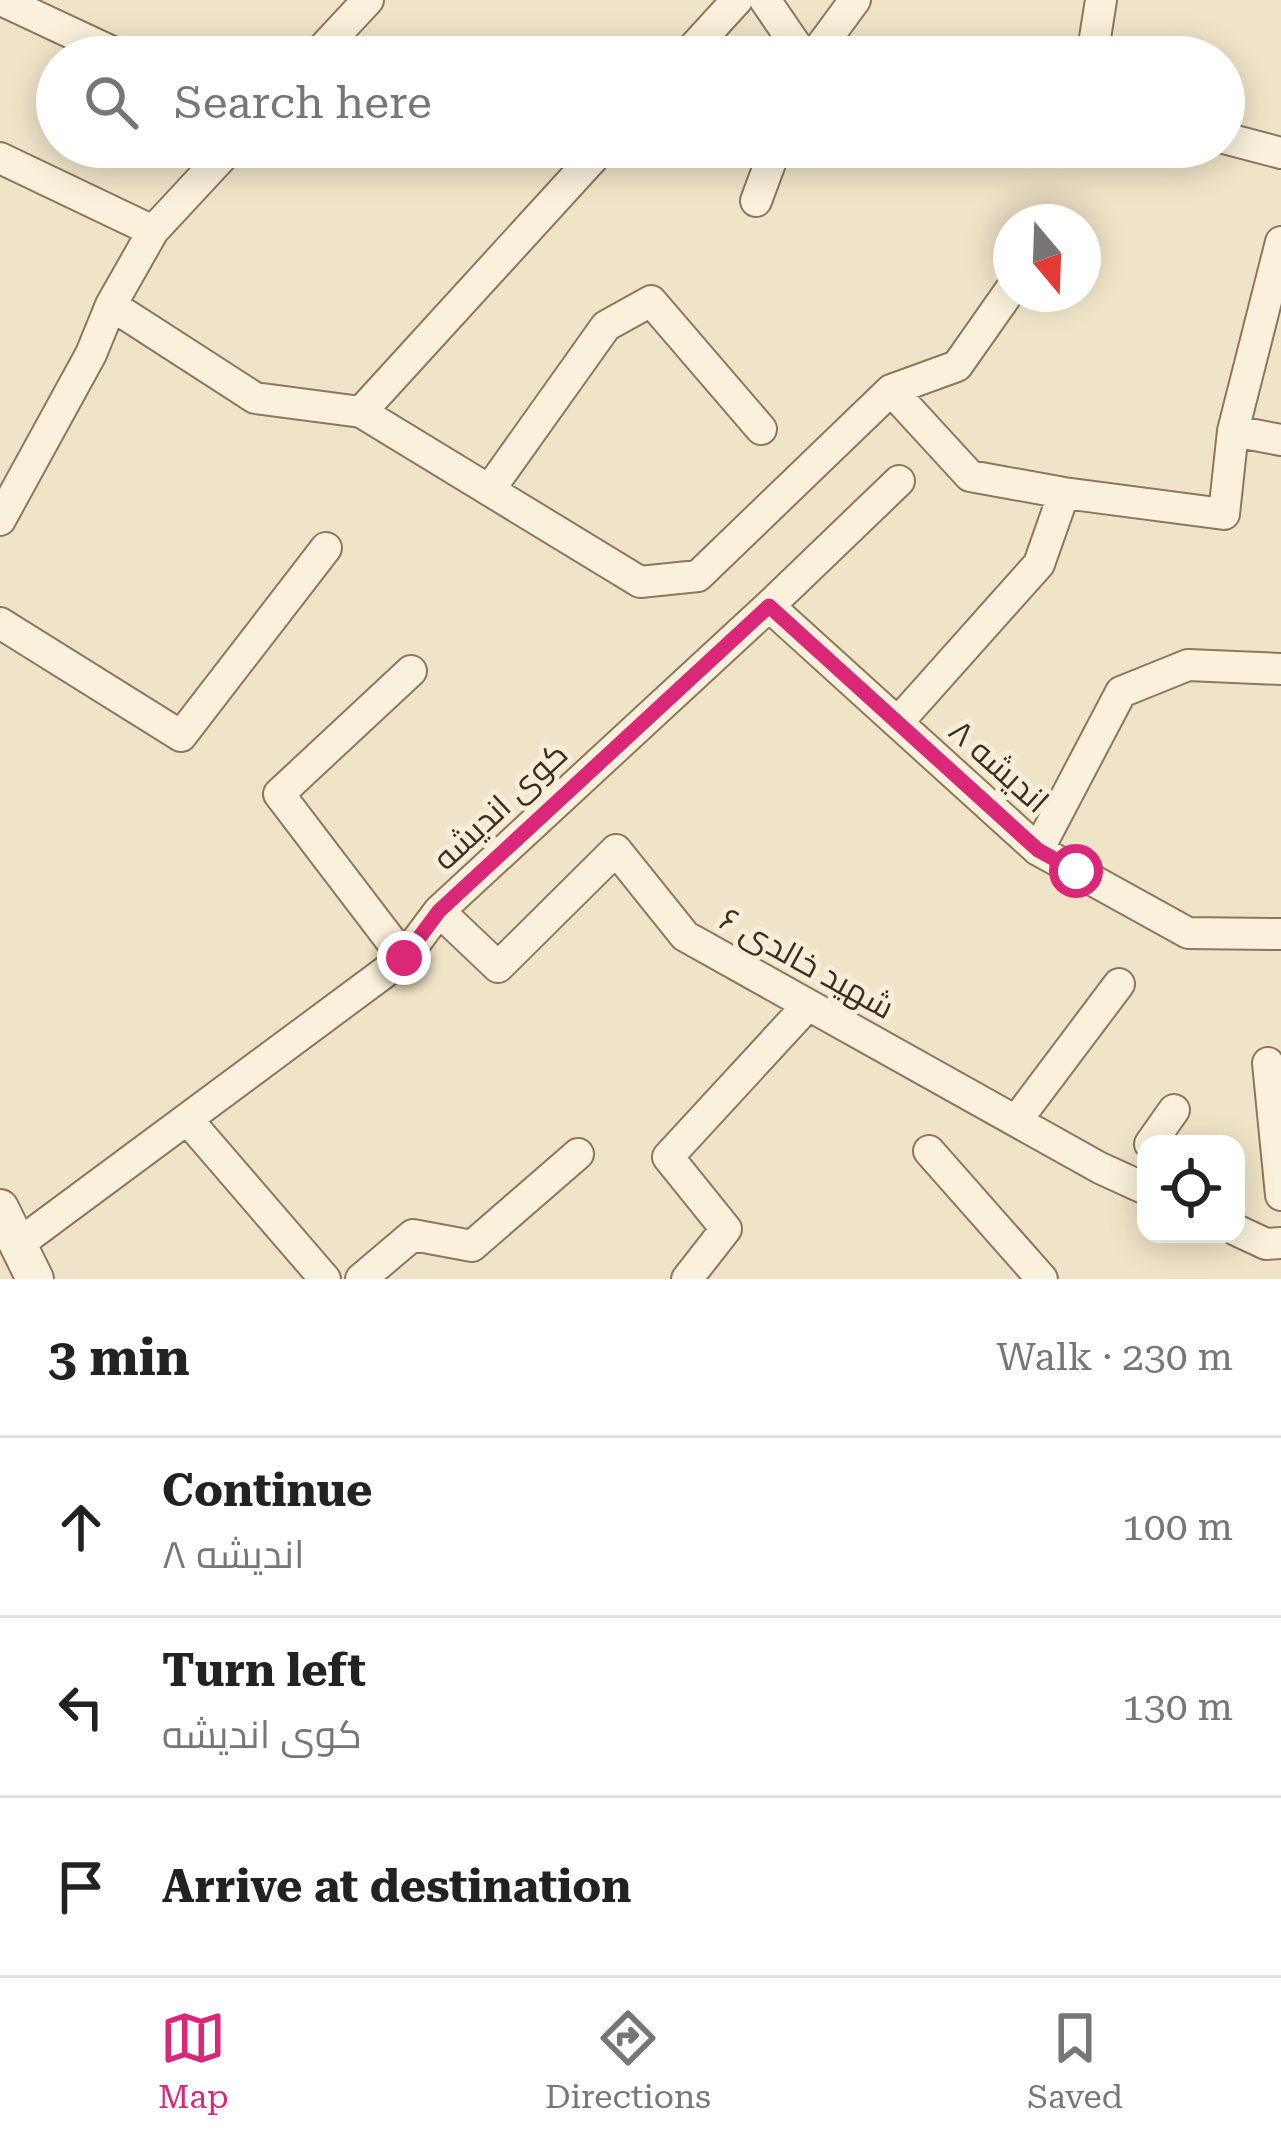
<!DOCTYPE html>
<html lang="en">
<head>
<meta charset="utf-8">
<style>
  :root { --surface:#fff; --page:#f2f2f2; --text:#222; --muted:#767676; --line:#e0e0e0; --accent:#db2777 }
  body { margin:0; font-family:"Roboto Serif",Cairo,serif; background:var(--page); color:var(--text) }
  .controls { position:absolute; right:36px; bottom:36px; display:grid; overflow:hidden; border-radius:24px; box-shadow:0 6px 30px #0003 }
  .controls button { width:108px; height:108px; display:grid; place-items:center; padding:0; border:0; border-bottom:3px solid var(--line); background:var(--surface); color:var(--text); font:60px sans-serif }
  .compass { position:absolute; left:993px; top:204px; width:108px; height:108px; border-radius:50%; background:var(--surface); box-shadow:0 6px 30px #0003; rotate:161deg }
  .stop { position:absolute; width:36px; height:36px; margin:-27px; border:9px solid #db2777; border-radius:50%; background:#fff }
  .stop.end { background:#db2777; border-color:#fff; box-shadow:0 3px 12px #0008 }
  .list { margin:0; padding:0; list-style:none }
  h2 { display:flex; justify-content:space-between; align-items:center; height:156px; margin:0; padding:0 48px; font-size:51px }
  h2 small { font-size:39px; font-weight:400; color:var(--muted) }
  .list li { display:grid; grid-template-columns:78px 1fr auto; gap:36px; align-items:center; box-sizing:border-box; height:180px; padding:0 48px; border-top:3px solid var(--line) }
  .list b { display:block; font-size:45px; white-space:nowrap }
  .list p { margin:0; font-size:39px; white-space:nowrap; color:var(--muted) }
  .list em { font-size:39px; font-style:normal; color:var(--muted) }
  .icon { flex:none; width:66px; height:66px; fill:none; stroke:currentColor; stroke-width:2; stroke-linecap:round; stroke-linejoin:round }
  .map { position:relative; flex:none; width:1281px; height:1279px; overflow:hidden }
  .search { position:absolute; background:var(--surface); box-shadow:0 6px 30px #0003; left:36px; right:36px; top:36px; height:132px; display:flex; align-items:center; gap:30px; box-sizing:border-box; padding:0 42px; border-radius:66px; color:var(--muted); font-size:45px }
  .sheet { height:696px; background:var(--surface) }
  nav { display:flex; justify-content:space-around; align-items:center; box-sizing:border-box; height:168px; border-top:3px solid var(--line); background:var(--surface); font-size:33px; color:var(--muted) }
  nav a { display:grid; justify-items:center; gap:6px }
  nav .on { color:var(--accent) }
  .map>svg:first-child { display:block }
</style>
</head>
<body>
<div class="map">
<svg width="1281" height="1279" viewBox="0 0 1281 1279">
  <rect width="100%" height="100%" fill="#f0e4c8"/>
  <g fill="none" stroke-linecap="round" stroke-linejoin="round">
    <g stroke="#8d765c" stroke-width="34">
      <path id="minor" d="M1,0L123,57
        M765,0L804,57
        M315,57L368,0
        M685,57L737,0
        M813,57L855,0
        M1092,57L1101,0
        M1224,138L1281,153
        M0,158L153,231
        M756,201L776,147
        M111,305L255,398L361,412L640,582L698,576L891,390L957,366L1011,289
        M891,390L970,476L1064,493L1224,514L1233,431L1281,242
        M361,412L603,147
        M1233,431L1281,440
        M490,489L606,326L651,301L761,429
        M0,520L91,354L111,305L153,231L231,147
        M769,606L1038,850L1188,933L1281,934
        M0,623L181,736L326,548
        M898,722L1039,564L1064,493
        M1038,850L1121,692L1188,665L1281,669
        M439,911L498,967L616,850L685,936L1100,1168L1146,1189
        M404,958L279,794L411,671
        M1268,1063L1281,1195
        M187,1119L325,1279
        M1016,1121L1119,984
        M1150,1144L1174,1110
        M929,1151L1042,1279
        M1236,1230L1266,1244L1281,1243
        M17,1245L404,958L439,911L769,606L899,481
        M361,1279L413,1235L472,1246L578,1154
        M687,1279L726,1229L668,1157L808,1005"/>
    </g>
    <g stroke="#8d765c" stroke-width="40">
      <path id="tertiary" d="M0,1208L35,1279"/>
    </g>
    <use href="#minor" stroke="#faf1dc" stroke-width="30"/>
    <use href="#tertiary" stroke="#faf1dc" stroke-width="36"/>
  </g>
  <g fill="none" stroke-linecap="round" stroke-linejoin="round">
    <path stroke="#db2777" stroke-width="15" d="M404,958L439,911L769,606L1038,850L1076,871"/>
  </g>
  <g text-anchor="middle" dominant-baseline="central" stroke-width="10" stroke-linejoin="round" paint-order="stroke">
    <g font-size="33" fill="#3d2e20" stroke="#f7eed8">
      <text transform="translate(999 766) rotate(42)">اندیشه ۸</text>
      <text transform="translate(500 806) rotate(-43)">کوی اندیشه</text>
      <text transform="translate(807 963) rotate(29)">شهید خالدی ۶</text>
    </g>
  </g>
</svg>
<div class="controls">
<button><svg class="icon" aria-label="locate" viewBox="0 0 24 24"><circle cx="12" cy="12" r="6"/><path d="M12 2v4M12 18v4M2 12h4M18 12h4"/></svg></button>
</div>
<svg class="compass" viewBox="-18 -18 36 36"><path d="M0-13l5 13h-10z" fill="#e53935"/><path d="M0 13l5-13h-10z" fill="#767676"/></svg>
<div class="stop" style="left:1076px;top:871px"></div>
<div class="stop end" style="left:404px;top:958px"></div>
<div class="search"><svg class="icon" aria-label="search" viewBox="0 0 24 24"><circle cx="10" cy="10" r="6"/><path d="M15 15l6 6"/></svg>Search here</div>
</div>
<section class="sheet">
<h2>3 min<small>Walk · 230 m</small></h2>
<ul class="list">
<li><svg class="icon" aria-label="ahead" viewBox="0 0 24 24"><path d="M12 20V5M6 11l6-6 6 6"/></svg><div><b>Continue</b><p>اندیشه ۸</p></div><em>100 m</em></li>
<li><svg class="icon" aria-label="left" viewBox="0 0 24 24"><path d="M17 20v-9H6M10 6l-5 5 5 5"/></svg><div><b>Turn left</b><p>کوی اندیشه</p></div><em>130 m</em></li>
<li><svg class="icon" aria-label="arrive" viewBox="0 0 24 24"><path d="M6 21V4h12l-3 4 3 4H6"/></svg><div><b>Arrive at destination</b></div></li>
</ul>
</section>
<nav>
<a class="on"><svg class="icon" aria-label="map" viewBox="0 0 24 24"><path d="M3 6l6-2 6 2 6-2v14l-6 2-6-2-6 2zM9 4v14M15 6v14"/></svg>Map</a>
<a><svg class="icon" aria-label="directions" viewBox="0 0 24 24"><path d="M12 3l9 9-9 9-9-9zM9 14v-3h6M13 9l2 2-2 2"/></svg>Directions</a>
<a><svg class="icon" aria-label="saved" viewBox="0 0 24 24"><path d="M7 4h10v16l-5-4-5 4z"/></svg>Saved</a>
</nav>
</body>
</html>
